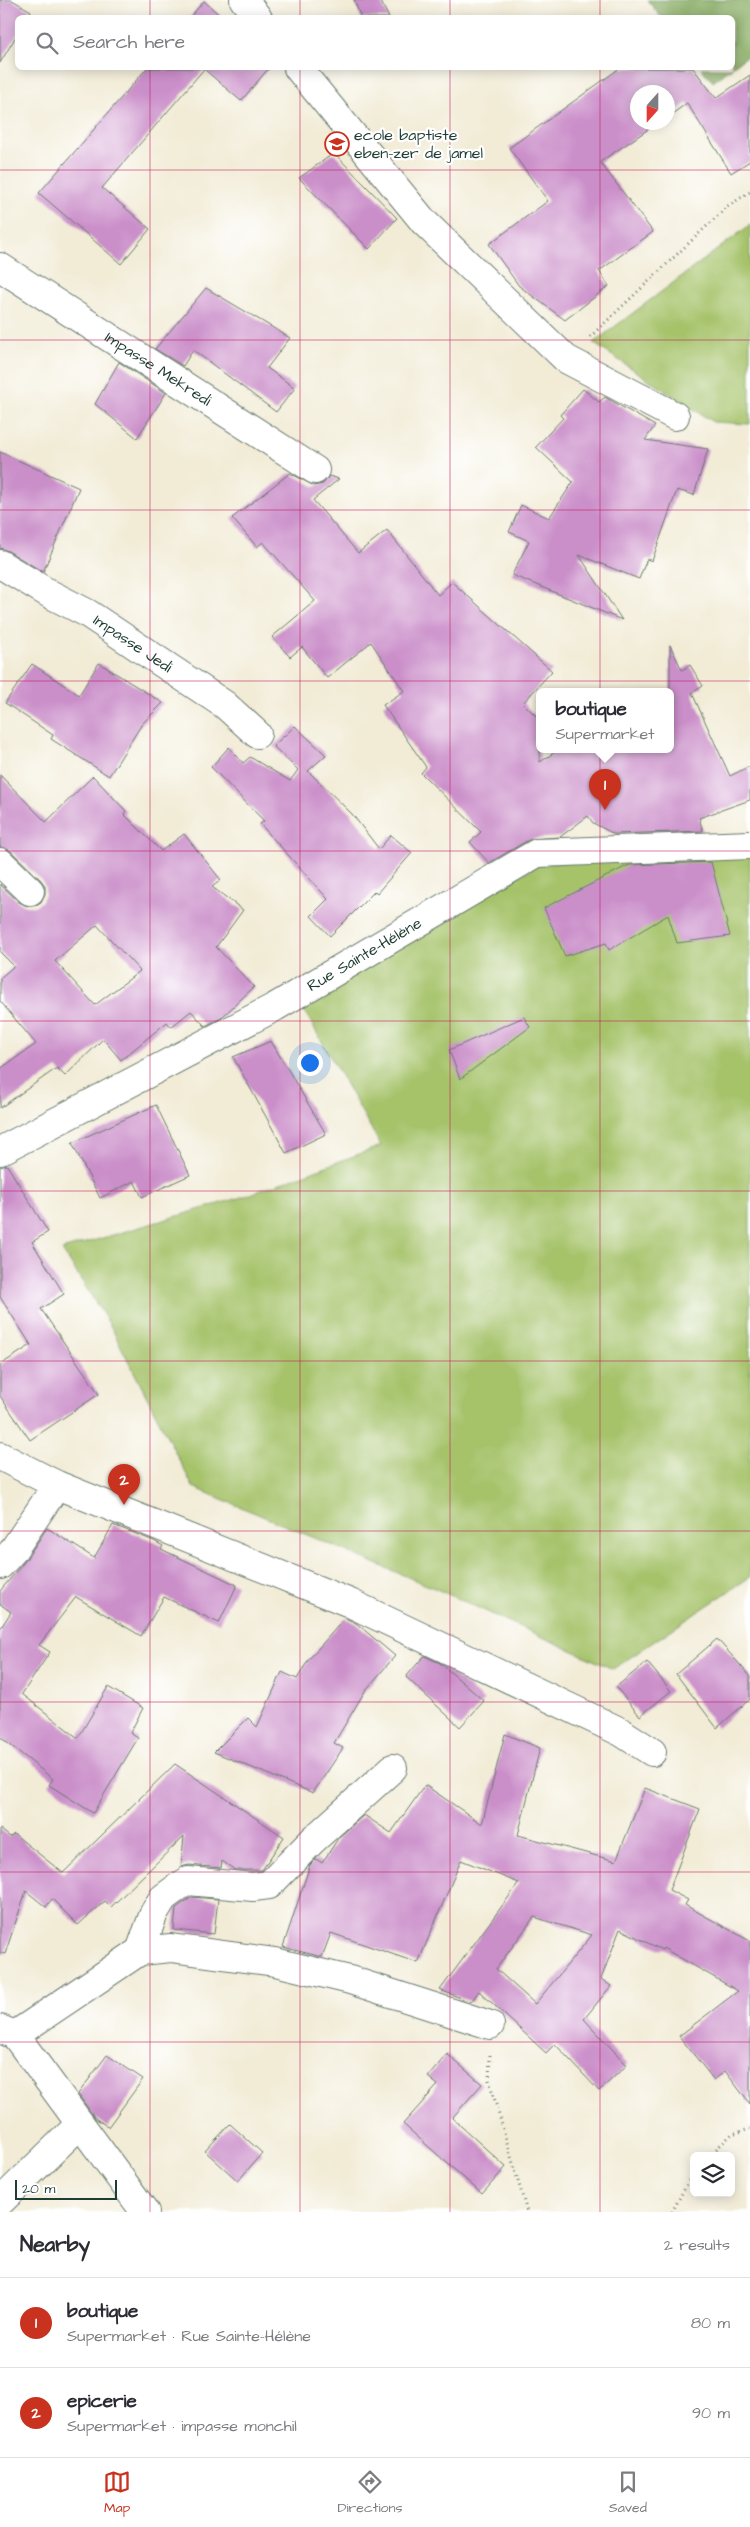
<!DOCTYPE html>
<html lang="en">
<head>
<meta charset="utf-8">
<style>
  :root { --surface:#fff; --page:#f7f7f7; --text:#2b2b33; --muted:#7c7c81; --line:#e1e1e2; --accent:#c8321e }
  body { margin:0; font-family:"Architects Daughter",sans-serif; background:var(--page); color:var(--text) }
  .controls { position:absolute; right:15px; bottom:15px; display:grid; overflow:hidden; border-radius:8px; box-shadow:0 2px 12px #0003 }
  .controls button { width:45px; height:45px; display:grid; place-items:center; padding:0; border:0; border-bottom:1px solid var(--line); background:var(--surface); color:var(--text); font:25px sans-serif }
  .compass { position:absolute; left:630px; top:85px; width:45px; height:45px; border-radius:50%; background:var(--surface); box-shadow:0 2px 12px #0003; rotate:201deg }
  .scale { position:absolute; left:15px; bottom:12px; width:102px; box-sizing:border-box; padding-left:5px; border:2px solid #1f3d34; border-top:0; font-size:14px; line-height:18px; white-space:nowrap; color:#1f3d34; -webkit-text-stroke:4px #fff; paint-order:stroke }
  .you { position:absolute; left:309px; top:1062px; width:18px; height:18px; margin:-12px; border:4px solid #fff; border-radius:50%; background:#1a73e8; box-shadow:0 0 0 8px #1a73e833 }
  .badge { display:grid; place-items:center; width:32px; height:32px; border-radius:50%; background:var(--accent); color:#fff; font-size:16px; font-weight:700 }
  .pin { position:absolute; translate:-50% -41px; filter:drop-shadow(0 1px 2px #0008) }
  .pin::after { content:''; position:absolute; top:26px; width:18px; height:15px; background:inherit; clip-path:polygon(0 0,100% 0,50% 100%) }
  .popup { position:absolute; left:536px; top:688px; width:138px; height:65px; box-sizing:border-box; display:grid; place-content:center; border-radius:8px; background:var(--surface); filter:drop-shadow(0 1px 4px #0005); font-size:16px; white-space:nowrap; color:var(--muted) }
  .popup b { font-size:19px; color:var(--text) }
  .popup::after { content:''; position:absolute; left:50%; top:100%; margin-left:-10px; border:10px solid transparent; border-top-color:var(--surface) }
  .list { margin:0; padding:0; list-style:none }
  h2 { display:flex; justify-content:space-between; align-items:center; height:65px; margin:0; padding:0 20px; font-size:21px }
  h2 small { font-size:16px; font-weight:400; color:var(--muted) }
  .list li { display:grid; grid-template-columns:32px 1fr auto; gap:15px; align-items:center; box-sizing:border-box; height:90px; padding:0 20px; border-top:1px solid var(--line) }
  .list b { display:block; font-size:19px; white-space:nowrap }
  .list p { margin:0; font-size:16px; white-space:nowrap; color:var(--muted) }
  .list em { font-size:16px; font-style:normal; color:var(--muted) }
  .icon { flex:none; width:28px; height:28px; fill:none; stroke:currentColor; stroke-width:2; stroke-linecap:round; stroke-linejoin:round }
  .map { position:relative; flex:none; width:750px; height:2212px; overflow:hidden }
  .search { position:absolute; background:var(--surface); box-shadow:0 2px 12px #0003; left:15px; right:15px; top:15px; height:55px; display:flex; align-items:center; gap:12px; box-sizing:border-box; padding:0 18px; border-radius:8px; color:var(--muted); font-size:19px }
  .sheet { height:245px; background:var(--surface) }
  nav { display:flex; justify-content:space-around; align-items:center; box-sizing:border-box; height:70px; border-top:1px solid var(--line); background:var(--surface); font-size:14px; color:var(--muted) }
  nav a { display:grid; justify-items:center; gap:2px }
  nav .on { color:var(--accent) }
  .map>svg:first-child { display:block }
</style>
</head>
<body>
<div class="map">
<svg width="750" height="2212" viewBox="0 0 750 2212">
  <rect width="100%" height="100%" fill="#fff"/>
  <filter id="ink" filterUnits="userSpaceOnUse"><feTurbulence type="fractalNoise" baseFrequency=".02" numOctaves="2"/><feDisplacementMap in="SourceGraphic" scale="10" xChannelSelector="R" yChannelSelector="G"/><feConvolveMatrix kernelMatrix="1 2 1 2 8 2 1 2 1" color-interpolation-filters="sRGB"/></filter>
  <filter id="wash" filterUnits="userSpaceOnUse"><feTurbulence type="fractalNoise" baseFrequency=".0096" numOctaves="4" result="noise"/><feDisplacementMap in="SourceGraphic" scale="20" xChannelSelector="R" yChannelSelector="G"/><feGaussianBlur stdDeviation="1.12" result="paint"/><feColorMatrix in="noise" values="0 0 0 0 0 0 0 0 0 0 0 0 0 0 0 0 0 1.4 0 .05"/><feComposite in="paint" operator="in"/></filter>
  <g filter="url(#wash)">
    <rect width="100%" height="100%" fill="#f2ecd7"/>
    <path fill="#a6c36a" stroke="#62804f" d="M750,225V424L713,422L593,343Z
      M750,855V1577L613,1669L441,1591L193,1487L110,1325L62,1250L245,1196L381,1146L296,996L543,863Z"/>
    <path fill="#84a95e" stroke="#527349" d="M647,0H750V54L732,67V18L661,17Z
      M701,68H732L713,82Z"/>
    <g id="blocks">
      <path fill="#ca8ec9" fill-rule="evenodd" d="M0,0H12L31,11L27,18H18V33L0,63Z
        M354,0H380L389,18H361Z
        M204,1L223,18H189Z
        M147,68H269L241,101L204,69L102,188L150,229L121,264L39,193Z
        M620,68H693L716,98L750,75V161L731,173L687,103L668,117V92H638V122H659L600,162L653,232L599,271L609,286L565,320L519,286L489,244L548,201L509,148Z
        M334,153L397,218L369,249L299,178Z
        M206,288L290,338L267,368L295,388L276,412L193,350L183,366L155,349Z
        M119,362L166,393L137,438L95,404Z
        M583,389L599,402L605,397L655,426L645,440L708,449L694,495L677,490L652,561L647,559L639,579L579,555L622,620L512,575L529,541L509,532L521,505L549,518L573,482L536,447L563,418L560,415Z
        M0,452L79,488L43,572L8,551L0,548Z
        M290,473L314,486L323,484L329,476L339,479L313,500L358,553L387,530L438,595L452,582L552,671L523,703L540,720V762L560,749H670V645L682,670L690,665L703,686L692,693L730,776L750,766V800L699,818L703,831L614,834L593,823L588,816L560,837L530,839L489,863L470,842L481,832L421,773L426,767L383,705L404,691L371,642L327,678L302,647L290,657L272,637L315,601L263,542L257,547L232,518Z
        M99,663L163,703L142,724L109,776L51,739L53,735L5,703L32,664L79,695Z
        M295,726L326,755L308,771L352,814L379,849L391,835L412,853L377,893L375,891L330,936L311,916L328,899L260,824L264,821L211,767L229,747L243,763L250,757L290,781L298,770L273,746Z
        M0,775L46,822L93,776L126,811L124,814L161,851L184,834L221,880L212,887L243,910L216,947L254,987L221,1018L205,1026L191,1011L171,1027L167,1022L121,1060L103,1039L65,1076L57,1068L0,1108V1069L36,1044L0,1001V978L14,966L0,952V884L19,902L27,906H34L41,902L45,894V886L41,880L11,851L0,847ZM97,925L140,971L95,1005L55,961Z
        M711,862L730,936L677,943L668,915L609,950L606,943L565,956L544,908L629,865Z
        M524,1017L530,1027L460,1079L449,1050Z
        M271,1041L326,1134L286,1153L233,1057Z
        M156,1105L190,1175L142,1197L134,1181L100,1198L72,1143Z
        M7,1165L48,1232L32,1242L64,1294L41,1309L99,1394L30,1440L0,1396V1365L31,1345L0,1297V1167Z
        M113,1525L154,1541L163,1546L161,1549L237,1585L219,1623L164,1597L141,1636L76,1597L39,1645L50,1652L22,1694L78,1738L108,1687L143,1708L130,1733L138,1738L93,1813L49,1785L53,1779L0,1737V1629L11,1612L0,1604V1591L25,1561L47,1528L94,1558Z
        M345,1618L356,1623L395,1656L365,1691L334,1743L343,1748L313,1793L214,1752L248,1718L257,1727L282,1672L297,1679L309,1659Z
        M717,1639L750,1676V1699L717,1728L676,1674Z
        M424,1656L440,1663L484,1701L460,1727L406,1677Z
        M647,1662L671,1691L640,1716L616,1687Z
        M505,1734L540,1748L518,1835L616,1861L645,1788L700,1809L669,1890L688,1900L685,1905L750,1941V2104L725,2071L714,2080L679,2036L738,1991L663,1948L662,1950L620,1929L601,1979L611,1986L584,2019L627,2065L599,2091L555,2044L546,2053L479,1991L471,2002L440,1990L519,1883L461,1860L418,1963L331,1933L322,1957L283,1947L310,1865L316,1859L322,1863L339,1837L364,1815L391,1833L425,1785L482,1824ZM534,1917L592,1935L535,2004L496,1969Z
        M175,1764L284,1837L262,1870H235L222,1861L221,1868L189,1865L181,1867L184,1836L111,1907L105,1901L78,1925L52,1899L46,1907L26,1891L5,1954L0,1953V1829L10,1837L14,1834L63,1873Z
        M192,1897L218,1899L214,1934L174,1930L176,1908Z
        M447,2054L482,2084L452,2118L506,2167L482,2194L403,2124L438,2085L428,2077Z
        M107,2055L143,2079L108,2127L95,2118L78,2094Z
        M230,2124L262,2153L238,2181L205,2151Z"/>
    </g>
  </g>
  <g filter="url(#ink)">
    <use href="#blocks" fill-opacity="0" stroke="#697a6d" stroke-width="1"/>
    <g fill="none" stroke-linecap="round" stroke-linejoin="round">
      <g stroke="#697a6d" stroke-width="30">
        <g id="minor">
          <path d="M244,0L258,18"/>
          <path d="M298,68L424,222L566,359L675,416"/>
          <path id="s1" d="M0,267L315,470"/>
          <path id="s2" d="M0,564L48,593L87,613L225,705L257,734"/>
          <path d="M0,862L30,891"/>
          <path id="s3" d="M0,1151L275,1007L537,853L750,845"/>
          <path d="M0,1456L57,1485L350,1603L621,1732L652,1752"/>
          <path d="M0,1565L12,1552L57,1485"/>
          <path d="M140,1951L154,1913L163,1898L178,1887L188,1881L253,1887L269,1885L313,1840L393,1768"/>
          <path d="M0,2029L15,2035L140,1951L171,1948L275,1962L350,1980L490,2025"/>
          <path d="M15,2035L145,2212"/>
          <path d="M0,2202L80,2124"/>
        </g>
      </g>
      <path stroke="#697a6d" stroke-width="3" stroke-dasharray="1 4" stroke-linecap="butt" d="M590,337L728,206L750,192
        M490,2055L489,2080L527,2212
        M709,2156L732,2134L750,2129
        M672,2212L694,2171"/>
      <use href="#minor" stroke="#fff" stroke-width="28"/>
    </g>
  </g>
  <path fill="none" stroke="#c2185b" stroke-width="1" stroke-opacity="0.55" d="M150,0V18M300,0V18M450,0V18M600,0V18M150,68V2212M300,68V2212M450,68V2212M600,68V2212M0,170H750M0,340H750M0,510H750M0,681H750M0,851H750M0,1021H750M0,1191H750M0,1361H750M0,1531H750M0,1702H750M0,1872H750M0,2042H750"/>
  <defs>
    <g id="school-ring" transform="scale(1.25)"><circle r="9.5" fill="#fff" stroke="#c8321e" stroke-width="1.5"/><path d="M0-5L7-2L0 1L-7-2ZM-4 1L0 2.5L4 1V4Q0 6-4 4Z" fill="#c8321e"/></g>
  </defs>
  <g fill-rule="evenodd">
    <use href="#school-ring" x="337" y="144"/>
  </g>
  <g text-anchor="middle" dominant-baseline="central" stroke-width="4.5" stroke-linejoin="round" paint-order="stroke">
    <g font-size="16" fill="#1f3d34" stroke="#fff" text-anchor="start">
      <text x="354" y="135">ecole baptiste<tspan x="354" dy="18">eben-zer de jamel</tspan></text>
    </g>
    <g font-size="16" fill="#1f3d34" stroke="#fff">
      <text stroke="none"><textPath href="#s1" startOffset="188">Impasse Mekredi</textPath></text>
      <text stroke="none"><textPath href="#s2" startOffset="155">Impasse Jedi</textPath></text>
      <text stroke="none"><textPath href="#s3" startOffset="414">Rue Sainte-Hélène</textPath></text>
    </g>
  </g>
</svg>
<div class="controls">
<button><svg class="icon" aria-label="layers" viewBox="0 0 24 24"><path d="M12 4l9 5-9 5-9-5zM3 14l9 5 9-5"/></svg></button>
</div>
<svg class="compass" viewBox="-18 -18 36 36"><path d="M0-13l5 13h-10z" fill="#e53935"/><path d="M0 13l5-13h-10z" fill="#7c7c81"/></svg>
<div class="scale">20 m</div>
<div class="you"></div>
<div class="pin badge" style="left:605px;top:810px">1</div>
<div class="popup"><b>boutique</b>Supermarket</div>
<div class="pin badge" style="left:124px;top:1505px">2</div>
<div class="search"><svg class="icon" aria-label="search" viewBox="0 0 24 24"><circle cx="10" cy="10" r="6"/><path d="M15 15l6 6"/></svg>Search here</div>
</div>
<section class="sheet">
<h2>Nearby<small>2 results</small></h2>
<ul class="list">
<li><span class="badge">1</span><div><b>boutique</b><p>Supermarket · Rue Sainte-Hélène</p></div><em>80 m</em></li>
<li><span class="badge">2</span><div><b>epicerie</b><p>Supermarket · impasse monchil</p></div><em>90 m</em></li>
</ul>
</section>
<nav>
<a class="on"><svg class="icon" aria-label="map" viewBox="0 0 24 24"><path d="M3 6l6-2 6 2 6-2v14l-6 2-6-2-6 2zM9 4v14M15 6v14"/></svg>Map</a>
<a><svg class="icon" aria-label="directions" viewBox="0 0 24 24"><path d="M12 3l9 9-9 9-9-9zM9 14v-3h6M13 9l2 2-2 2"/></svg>Directions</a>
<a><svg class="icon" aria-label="saved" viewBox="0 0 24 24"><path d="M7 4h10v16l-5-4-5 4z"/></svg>Saved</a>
</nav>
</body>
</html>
